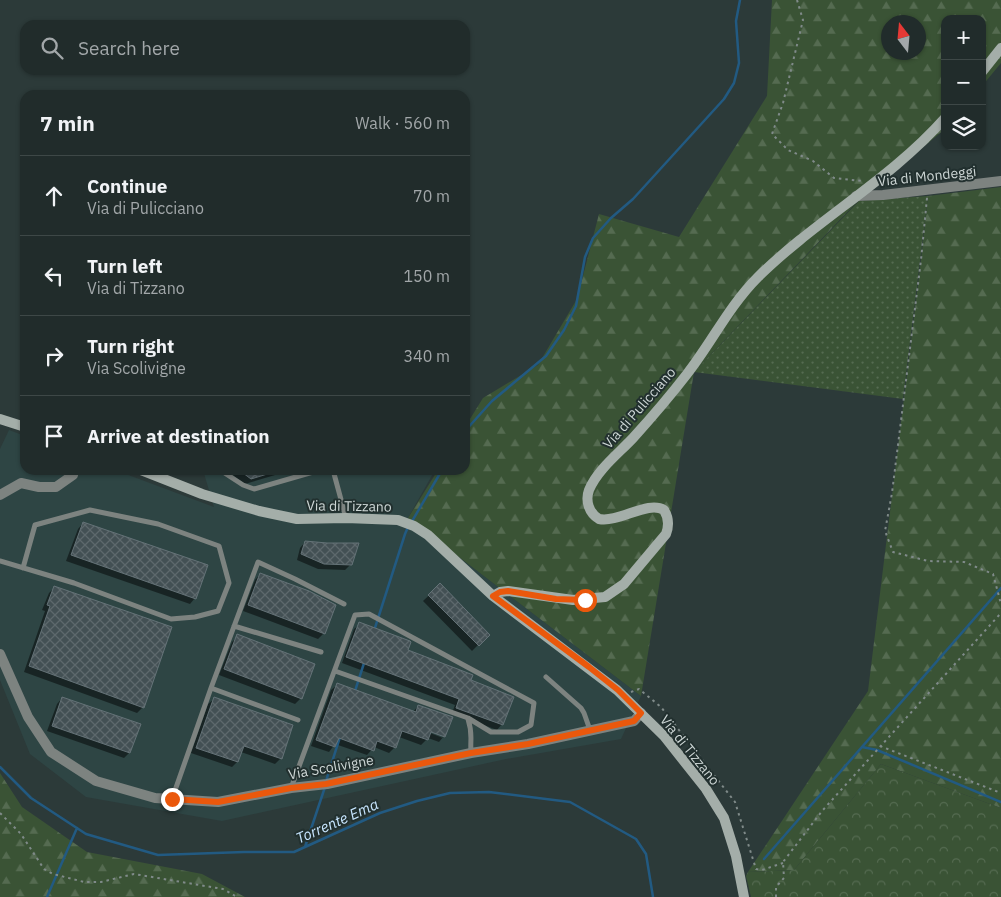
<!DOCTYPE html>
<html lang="en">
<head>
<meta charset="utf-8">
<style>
  :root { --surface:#212c2b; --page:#293433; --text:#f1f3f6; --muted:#a2a7a9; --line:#3e4847 }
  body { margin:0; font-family:"IBM Plex Sans",sans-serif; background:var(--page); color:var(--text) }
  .controls { position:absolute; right:15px; top:15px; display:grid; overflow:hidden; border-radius:10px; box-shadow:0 1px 4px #0004 }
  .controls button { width:45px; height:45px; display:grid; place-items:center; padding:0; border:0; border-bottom:1px solid var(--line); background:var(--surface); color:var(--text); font:25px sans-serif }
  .compass { position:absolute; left:881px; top:15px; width:45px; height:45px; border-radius:50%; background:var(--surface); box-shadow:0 1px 4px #0004; rotate:344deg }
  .stop { position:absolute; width:15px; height:15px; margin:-11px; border:4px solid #ea580c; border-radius:50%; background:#fff }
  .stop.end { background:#ea580c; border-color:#fff; box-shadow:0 1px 5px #0008 }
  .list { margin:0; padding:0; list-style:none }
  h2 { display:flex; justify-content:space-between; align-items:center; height:65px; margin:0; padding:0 20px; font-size:21px }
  h2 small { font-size:16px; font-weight:400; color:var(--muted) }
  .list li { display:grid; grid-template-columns:32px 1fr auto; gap:15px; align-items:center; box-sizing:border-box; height:80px; padding:0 20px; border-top:1px solid var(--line) }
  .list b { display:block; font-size:19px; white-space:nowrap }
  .list p { margin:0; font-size:16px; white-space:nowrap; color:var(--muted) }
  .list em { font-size:16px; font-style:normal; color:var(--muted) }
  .icon { flex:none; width:28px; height:28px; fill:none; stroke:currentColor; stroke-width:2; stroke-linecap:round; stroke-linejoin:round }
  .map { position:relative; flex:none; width:1001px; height:897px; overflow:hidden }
  .search { position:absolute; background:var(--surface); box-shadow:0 1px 4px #0004; left:20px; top:20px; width:450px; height:55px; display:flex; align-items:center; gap:12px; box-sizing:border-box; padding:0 18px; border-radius:15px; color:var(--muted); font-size:19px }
  .panel { position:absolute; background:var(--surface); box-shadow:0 1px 4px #0004; left:20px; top:90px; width:450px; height:385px; border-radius:15px }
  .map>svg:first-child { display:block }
</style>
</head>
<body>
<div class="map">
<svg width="1001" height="897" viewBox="0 0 1001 897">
  <defs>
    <pattern id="grass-dots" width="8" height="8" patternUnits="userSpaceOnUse" patternTransform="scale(1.25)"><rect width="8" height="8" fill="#3a5335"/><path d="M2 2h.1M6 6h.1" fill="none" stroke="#556b51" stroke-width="1.8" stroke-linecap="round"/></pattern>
    <pattern id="forest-firs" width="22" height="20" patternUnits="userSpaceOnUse" patternTransform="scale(1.25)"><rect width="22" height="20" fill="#3a5335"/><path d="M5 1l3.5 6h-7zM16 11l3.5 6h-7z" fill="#556b51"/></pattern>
    <pattern id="park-crowns" width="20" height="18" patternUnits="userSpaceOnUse" patternTransform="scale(1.25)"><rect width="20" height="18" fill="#3a5335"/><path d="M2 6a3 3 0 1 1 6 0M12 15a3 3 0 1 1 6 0" fill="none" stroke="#556b51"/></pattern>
    <pattern id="building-cross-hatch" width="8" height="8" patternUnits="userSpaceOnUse" patternTransform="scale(1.25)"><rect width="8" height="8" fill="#435054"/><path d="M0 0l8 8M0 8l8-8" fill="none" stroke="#5d686c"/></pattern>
  </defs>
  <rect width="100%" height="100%" fill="#2c3a39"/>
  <path fill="#2e4544" d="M9,430L25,436V470H115L214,507L203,470H435L408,518L641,696L621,739L506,759L222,821L86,797L30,754L0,680V449Z"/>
  <path fill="url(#grass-dots)" d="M928,196L903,399L694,372L859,201Z"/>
  <path fill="url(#forest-firs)" fill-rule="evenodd" d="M772,0H1001V63L982,86V19H945V129L857,202L694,372L641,696L408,518L438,470H465V427L483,398L538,365L577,299L599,214L679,237L767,96ZM888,22H918V52H888Z
    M1001,187V808L881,764L794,870L748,872L868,691L921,260L928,196Z
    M0,773L22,807L87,852L202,874L245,897H0Z"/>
  <path fill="url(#park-crowns)" d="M881,764L1001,808V897H751L746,876L748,872L794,870Z"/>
  <path fill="#0007" fill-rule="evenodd" d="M226,470H292L245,484Z
    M83,523L195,598L190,604L66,561L78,529Z
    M305,542L351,564L345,570L318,569L297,560L300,548Z
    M260,574L324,633L318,639L243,611L255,580Z
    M440,585L488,635L472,651L423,601Z
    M55,587L143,707L137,713L24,672L45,611L42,610L49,593Z
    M360,624L407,651L469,680L502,724L497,730L452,713L455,705L342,663L354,629Z
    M238,636L301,698L295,704L219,675L232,642Z
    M337,685L413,712L418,706L451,718L444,736L439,742L428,738L421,745L399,737L395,747L389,753L374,747L367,755L335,744L329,752L311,746L331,690ZM426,729L443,735V738L425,731Z
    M62,698L129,753L124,758L47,731L57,704Z
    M214,699L281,758L275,764L241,752L237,762L232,767L191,753L208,704Z"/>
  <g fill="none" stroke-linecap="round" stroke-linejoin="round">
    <path stroke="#225a82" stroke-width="2.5" d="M465,431L492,401L546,356L564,330L576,306L585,257L593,238L611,218L633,199L724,99L734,83L739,63L736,21L740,0
      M411,523L442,470
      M374,631L405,534L408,527
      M355,691L365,660
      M862,747L877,750L1001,802
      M0,767L31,798L86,834L158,855L244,852H294L380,813L417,801L450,793L489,792L570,802L636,839L646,854L653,897
      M326,781L340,737
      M305,847L325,787
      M764,859L1001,588
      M47,897L77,828"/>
  </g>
  <path fill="url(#building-cross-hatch)" stroke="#647277" d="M239,470H274V472L251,479Z
    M83,522L208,565L196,599L71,555Z
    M305,541L327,543H359L352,565L324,564L301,554Z
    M260,573L309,591L336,605L325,634L248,605Z
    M440,583L490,635L479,646L428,595Z
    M54,586L172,627L144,708L29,666L50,606L47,605Z
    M359,622L410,641L411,642L408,650L468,673L473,675L471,680L514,697L503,725L456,708L459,699L346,657Z
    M237,634L315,664L302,699L224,669Z
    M337,683L416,712L418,705L453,717L445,737L431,732L428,740L402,731L396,748L377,741L374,751L339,738L335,747L316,740Z
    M62,697L141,724L130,753L52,726Z
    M214,697L293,725L282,759L244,746L238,762L196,748Z"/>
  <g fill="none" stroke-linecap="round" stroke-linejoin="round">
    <path stroke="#808b8a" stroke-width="2" stroke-dasharray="2.5 4" stroke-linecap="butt" d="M797,0L803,20L783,103L772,134L788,150L813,161L834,178L862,181
      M927,198L921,260L892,493L885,531L893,552L928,561L964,562L993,574L1001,604
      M631,692L639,689L661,707L735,802L756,869L762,870L783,863
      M880,746L1001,793
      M0,813L21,834L44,869L53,874L84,882H101L134,874L223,889L237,897
      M776,897V887L784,878L783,862L822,811L1001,613"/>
    <path stroke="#7d8380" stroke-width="5" d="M220,470L243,485L254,489L320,470
      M333,470L346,518
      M0,561L74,583L171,619L195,617L218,611L229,583L219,546L158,524L90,510L35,525L23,568
      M234,626L321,652
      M546,677L581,708L584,713L590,730
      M211,688L298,720
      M468,719C473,734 470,738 471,753
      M291,788L355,615L369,614L534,703L531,725L518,732H491L468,718L335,671
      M172,799L211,688L258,562L295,579L344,604"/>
    <path stroke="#7d8380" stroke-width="10" d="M856,196L883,195L1001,181
      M0,495L21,483L39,487H56L73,475L74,470
      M0,654L28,717L51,752L96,781L155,798L218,802L291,788L327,784L471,753L528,744L634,721L641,713"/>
    <path stroke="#a4aea9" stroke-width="10" d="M982,72L1001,48
      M0,419L25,427
      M141,470L202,494L259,511L297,519L346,518L398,520L414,526L428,535L493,596L617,690L664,736L706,789L724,818L736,856L744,897
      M493,596L500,592L508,591L573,600L605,597L624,584L666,534C669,526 669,518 664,510C648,500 619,523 599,519C589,513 585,501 589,490C597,470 619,453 633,438C652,417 670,396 687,374C712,342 729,306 758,277C817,219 890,180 945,118"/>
  </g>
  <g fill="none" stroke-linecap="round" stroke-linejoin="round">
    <path stroke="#ea580c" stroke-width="6" d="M172,799L218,802L291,788L326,784L471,753L528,744L634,721L641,713L618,690L589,667L493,596L500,592L508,591L556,599L585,600"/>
  </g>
  <g text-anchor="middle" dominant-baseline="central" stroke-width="4" stroke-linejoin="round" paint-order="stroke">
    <g font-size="14" fill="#cdd6d5" stroke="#22302f">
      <text transform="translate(927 176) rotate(-6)">Via di Mondeggi</text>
      <text transform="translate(639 408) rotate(-49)">Via di Pulicciano</text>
      <text transform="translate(349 506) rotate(1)">Via di Tizzano</text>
      <text transform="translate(690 750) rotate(51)">Via di Tizzano</text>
      <text transform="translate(331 767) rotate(-10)">Via Scolivigne</text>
    </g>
    <g font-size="15" font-style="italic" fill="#c7e5fe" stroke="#22302f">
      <text transform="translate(337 821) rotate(-24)">Torrente Ema</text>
    </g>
  </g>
</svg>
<div class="controls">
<button>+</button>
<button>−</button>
<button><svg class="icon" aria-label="layers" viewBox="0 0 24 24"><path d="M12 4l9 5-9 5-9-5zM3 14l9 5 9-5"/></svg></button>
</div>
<svg class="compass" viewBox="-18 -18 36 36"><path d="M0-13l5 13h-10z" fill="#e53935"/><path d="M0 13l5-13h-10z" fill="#a2a7a9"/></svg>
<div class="stop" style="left:585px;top:600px"></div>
<div class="stop end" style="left:172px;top:799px"></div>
<div class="search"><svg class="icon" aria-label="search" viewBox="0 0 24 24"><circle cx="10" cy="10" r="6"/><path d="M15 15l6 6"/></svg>Search here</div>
<section class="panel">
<h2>7 min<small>Walk · 560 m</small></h2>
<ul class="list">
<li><svg class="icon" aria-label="ahead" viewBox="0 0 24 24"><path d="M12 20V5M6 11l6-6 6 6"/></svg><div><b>Continue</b><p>Via di Pulicciano</p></div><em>70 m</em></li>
<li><svg class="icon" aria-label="left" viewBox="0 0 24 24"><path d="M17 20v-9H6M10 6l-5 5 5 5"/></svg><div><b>Turn left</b><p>Via di Tizzano</p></div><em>150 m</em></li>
<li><svg class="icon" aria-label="right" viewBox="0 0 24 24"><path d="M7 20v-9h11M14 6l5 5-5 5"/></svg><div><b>Turn right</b><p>Via Scolivigne</p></div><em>340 m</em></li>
<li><svg class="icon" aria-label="arrive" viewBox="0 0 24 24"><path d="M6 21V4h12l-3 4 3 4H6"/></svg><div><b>Arrive at destination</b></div></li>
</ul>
</section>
</div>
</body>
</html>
